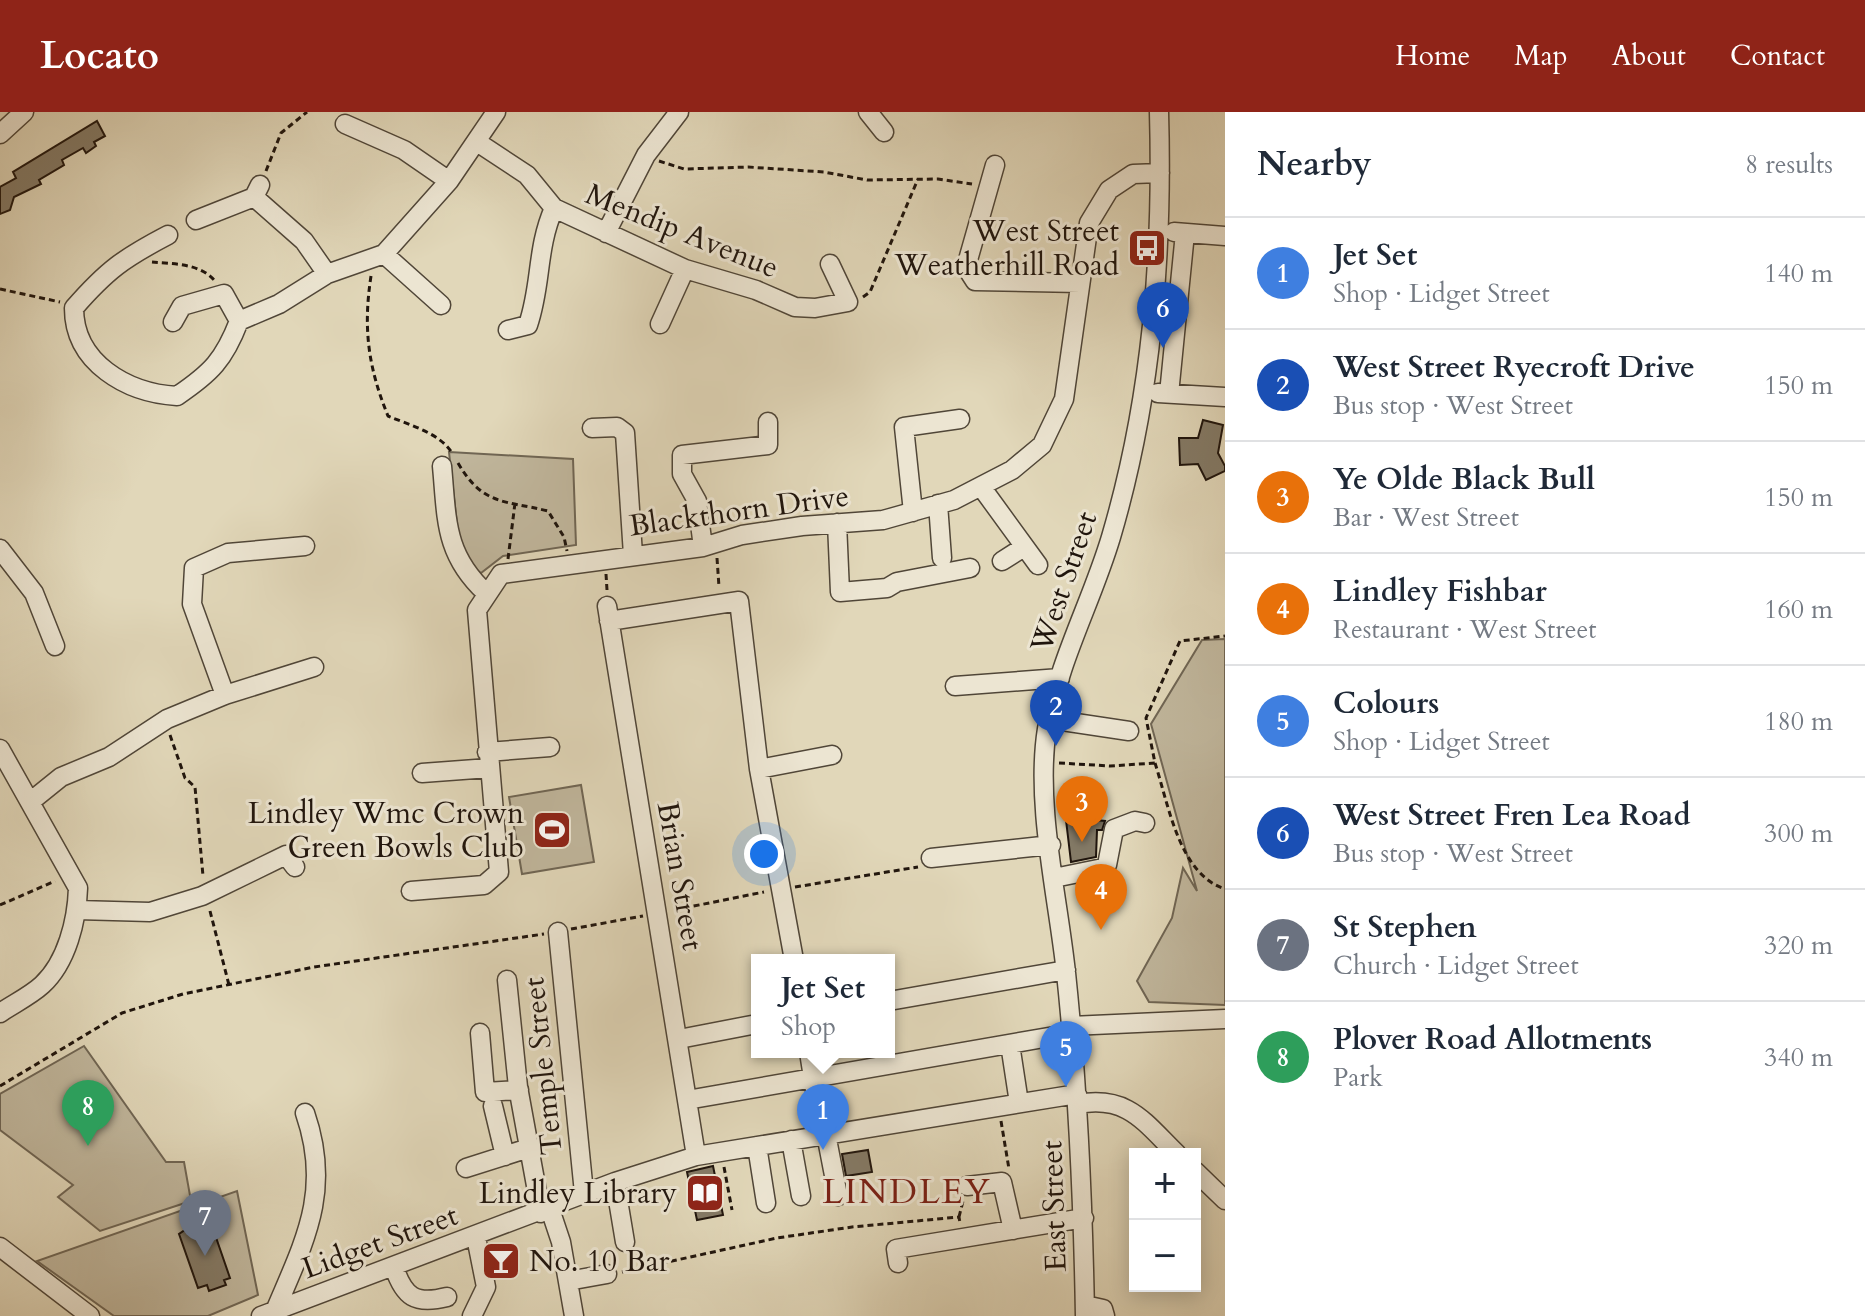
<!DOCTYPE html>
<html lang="en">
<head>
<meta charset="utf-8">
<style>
  :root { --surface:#fff; --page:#f6f6f7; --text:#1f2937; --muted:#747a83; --line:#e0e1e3; --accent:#8f2418 }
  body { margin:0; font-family:Cardo,serif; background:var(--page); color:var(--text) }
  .controls { position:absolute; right:24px; bottom:24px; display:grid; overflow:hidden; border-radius:0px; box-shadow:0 4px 20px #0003 }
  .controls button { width:72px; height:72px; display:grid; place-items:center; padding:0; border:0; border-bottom:2px solid var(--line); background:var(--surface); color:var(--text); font:40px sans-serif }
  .you { position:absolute; left:764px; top:742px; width:28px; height:28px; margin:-20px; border:6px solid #fff; border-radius:50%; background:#1a73e8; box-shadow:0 0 0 12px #1a73e833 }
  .badge { display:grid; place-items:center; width:52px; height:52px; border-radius:50%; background:var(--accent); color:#fff; font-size:26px; font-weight:700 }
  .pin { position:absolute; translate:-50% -66px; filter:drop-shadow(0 2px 4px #0008) }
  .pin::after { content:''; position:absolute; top:42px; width:28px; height:24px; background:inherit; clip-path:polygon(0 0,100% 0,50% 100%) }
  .popup { position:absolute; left:751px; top:842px; width:144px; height:104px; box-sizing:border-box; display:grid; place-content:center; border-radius:0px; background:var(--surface); filter:drop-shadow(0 2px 6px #0005); font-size:26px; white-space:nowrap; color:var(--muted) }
  .popup b { font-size:30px; color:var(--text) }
  .popup::after { content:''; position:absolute; left:50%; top:100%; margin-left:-16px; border:16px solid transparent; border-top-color:var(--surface) }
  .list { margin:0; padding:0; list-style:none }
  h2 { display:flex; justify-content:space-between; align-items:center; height:104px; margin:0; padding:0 32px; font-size:34px }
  h2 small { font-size:26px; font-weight:400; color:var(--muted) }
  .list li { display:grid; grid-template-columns:52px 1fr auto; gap:24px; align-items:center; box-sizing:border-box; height:112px; padding:0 32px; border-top:2px solid var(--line) }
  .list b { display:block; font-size:30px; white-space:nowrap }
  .list p { margin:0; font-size:26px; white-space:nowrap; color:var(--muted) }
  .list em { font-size:26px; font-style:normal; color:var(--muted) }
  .map { position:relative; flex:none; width:1225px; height:1204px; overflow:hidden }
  header { display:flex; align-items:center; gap:48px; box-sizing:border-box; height:112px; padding:0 40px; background:var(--accent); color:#fff }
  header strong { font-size:38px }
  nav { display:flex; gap:44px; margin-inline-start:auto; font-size:28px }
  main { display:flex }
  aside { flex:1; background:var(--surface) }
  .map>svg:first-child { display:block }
</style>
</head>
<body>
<header>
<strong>Locato</strong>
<nav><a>Home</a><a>Map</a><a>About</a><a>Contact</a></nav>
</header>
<main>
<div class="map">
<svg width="1225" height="1204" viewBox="0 0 1225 1204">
  <rect width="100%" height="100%" fill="#e1d7b9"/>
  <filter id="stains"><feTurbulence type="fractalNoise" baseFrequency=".0025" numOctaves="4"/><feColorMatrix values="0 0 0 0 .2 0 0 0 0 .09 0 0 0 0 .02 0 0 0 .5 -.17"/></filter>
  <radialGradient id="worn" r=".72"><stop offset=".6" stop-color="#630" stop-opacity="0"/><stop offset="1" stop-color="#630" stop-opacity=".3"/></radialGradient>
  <path fill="#c0b69c" stroke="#706654" stroke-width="2" d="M449,340L573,347L576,433L503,444L481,461L466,451L458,421Z
    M1225,527V893L1149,890L1137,869L1172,806L1183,756L1197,779L1151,612L1202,528Z
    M581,673L594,750L522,762L509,685Z
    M84,934L166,1050H184L191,1089L100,1119L58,1085L73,1073L0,1018V982Z
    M237,1079L258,1183L208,1204H114L37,1149Z"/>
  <path fill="#847a66" stroke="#20150d" stroke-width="2" d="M97,9L105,24L94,30L96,34L86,41L83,36L62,48L64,53L39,68L41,72L14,85L10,98L0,102V75L16,66L13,60Z
    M1203,308L1223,313L1218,341L1225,354V359L1206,368L1198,352L1180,353L1179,326H1198Z
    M1084,707L1105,709L1102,718H1097L1096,745L1071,750L1066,708Z
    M868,1038L872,1060L846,1064L842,1042Z
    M713,1054L723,1103L697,1108L687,1060Z
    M197,1110L198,1115L211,1111L230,1166L224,1168L226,1173L209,1179L207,1173L198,1176L179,1122Z"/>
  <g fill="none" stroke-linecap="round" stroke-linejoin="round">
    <g stroke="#504638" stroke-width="21">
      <path id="minor" d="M868,0L884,20
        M345,12L404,38L449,69
        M0,22L24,0
        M477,30L527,63L554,96L685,157L756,178L795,195L815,196L848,190L830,152
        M995,53L966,155L975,169L1080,171
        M260,73L254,85L304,129L327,162
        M196,108L254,85
        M1174,120L1225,124
        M606,121L646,43L679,0
        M168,123C124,146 107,158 74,196C74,251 127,281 177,284C211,261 224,248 239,209L279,192L327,162L384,142L449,69L496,0
        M384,142L441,193
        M173,210L182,194L224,182L239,209
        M660,212L685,157
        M508,218L528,213C542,172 536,137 554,96
        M1158,281L1225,285
        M1169,282L1185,121
        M592,316L617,315L625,321L633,443
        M442,354C447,407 444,442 486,481
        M982,376L1038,453
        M938,392L942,446
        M913,400L904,315L960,307
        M837,411L840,480L887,476L897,470L970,456
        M703,435L697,389L682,362V343L768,333V310
        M0,437L34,481L55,534
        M1002,449L1024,435
        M607,494L696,1044
        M609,509L739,489L759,657L794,848
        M955,574L1060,566
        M225,583L192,492L194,456L228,441L305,434
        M1049,607L1129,619
        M0,637L78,776C77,808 67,850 42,873C30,884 13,892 0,901
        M487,640L550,635
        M759,657L832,643
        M422,661L489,656
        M30,690L61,665L109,645L167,607L225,583L314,555
        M931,746L1051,733
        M1054,766L1103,756L1107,753L1114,717L1135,709L1145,711
        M411,779L484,773L499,760L477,498L501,462L703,435L742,423L802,414L883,408L954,388L1012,358L1042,333L1064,287L1089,111L1109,78L1133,62L1160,61
        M77,798L150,800L202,784L286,743L295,755
        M558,820L584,1081
        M507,868L518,975L541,1101
        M889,889L1066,858
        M1071,914L1225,907
        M480,921L485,980L519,978
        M679,927L757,912
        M1010,932L1019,991
        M809,940L822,1022
        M687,988L1072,921
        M1078,992C1128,983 1144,1010 1177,1042
        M493,994L505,1044
        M826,1022L838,1084
        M791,1028L801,1084
        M757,1034L766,1091
        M466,1056L532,1035
        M1195,1059L1225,1088
        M615,1070L625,1130
        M967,1074L1002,1070L1013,1118
        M550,1097L561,1130L574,1204
        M0,1135L90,1204
        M898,1151L896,1137L1084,1106
        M394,1155C404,1185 415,1193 447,1185
        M568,1169L607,1162
        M1085,1193L1103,1197L1105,1204
        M275,1199C305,1128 332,1079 305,1001
        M261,1204L615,1070L696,1044L1077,982
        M472,1204L486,1175L476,1125
        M1085,1204C1083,1089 1078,975 1066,861C1058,785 1035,692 1047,617C1058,550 1092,489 1111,425C1152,286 1163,144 1159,0"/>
    </g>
    <path stroke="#20150d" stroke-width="3" stroke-dasharray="6 4" stroke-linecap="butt" d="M659,49L684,57L748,55L824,60L867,68L938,67L972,72
      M266,59L281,21L307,0
      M152,150C173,152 200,151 215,169
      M371,164C363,216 368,255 388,304C409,313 440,321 452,341
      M0,177L60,190
      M863,185L870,180L918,67
      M458,351C483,394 504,388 548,399L564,425L567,439
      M717,446L719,475
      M508,447L515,391
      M606,462L607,478
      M170,623L185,666L195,675L203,764
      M1059,651L1110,654L1155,651L1146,606L1180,529L1225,524
      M1155,651C1169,694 1179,762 1225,777
      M795,775L918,755
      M0,793L55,769
      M674,798L764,780
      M210,799L229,873
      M571,817L643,804
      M0,974L122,901L183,882L314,855L544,822
      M1001,1009L1009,1057
      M724,1055L732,1098
      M959,1105L963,1089
      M622,1160L777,1126L852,1115L959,1105L960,1111"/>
    <use href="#minor" stroke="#ece5d2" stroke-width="18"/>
  </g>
  <defs>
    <g id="bus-square" transform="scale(2)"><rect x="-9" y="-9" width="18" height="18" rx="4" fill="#8f2418" stroke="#ece5d2"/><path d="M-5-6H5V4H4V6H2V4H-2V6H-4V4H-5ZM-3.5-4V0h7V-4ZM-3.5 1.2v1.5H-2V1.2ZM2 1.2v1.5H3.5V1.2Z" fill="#fff"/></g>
    <g id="stadium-square" transform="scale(2)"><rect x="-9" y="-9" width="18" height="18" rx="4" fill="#8f2418" stroke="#ece5d2"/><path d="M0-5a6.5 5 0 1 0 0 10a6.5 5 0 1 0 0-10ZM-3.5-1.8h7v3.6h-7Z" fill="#fff"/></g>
    <g id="library-square" transform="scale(2)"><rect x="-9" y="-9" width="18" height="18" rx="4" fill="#8f2418" stroke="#ece5d2"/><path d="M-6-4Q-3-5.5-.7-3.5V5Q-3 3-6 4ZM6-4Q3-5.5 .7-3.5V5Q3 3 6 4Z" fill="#fff"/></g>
    <g id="bar-square" transform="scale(2)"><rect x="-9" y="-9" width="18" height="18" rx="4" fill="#8f2418" stroke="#ece5d2"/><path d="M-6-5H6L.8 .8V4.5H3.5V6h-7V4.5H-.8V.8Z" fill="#fff"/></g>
  </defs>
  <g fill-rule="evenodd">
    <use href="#bus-square" x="1147" y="136"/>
    <use href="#stadium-square" x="552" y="718"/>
    <use href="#library-square" x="705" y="1081"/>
    <use href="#bar-square" x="501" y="1149"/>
  </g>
  <g text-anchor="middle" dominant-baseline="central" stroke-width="6" stroke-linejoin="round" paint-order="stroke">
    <g font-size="30" fill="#20150d" stroke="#ece5d2">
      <text transform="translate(682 119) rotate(22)">Mendip Avenue</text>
      <text transform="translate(739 399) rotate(-8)">Blackthorn Drive</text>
      <text transform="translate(1064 470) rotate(-71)">West Street</text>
      <text transform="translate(680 764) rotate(80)">Brian Street</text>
      <text transform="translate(543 954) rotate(-96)">Temple Street</text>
      <text transform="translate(1054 1094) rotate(-92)">East Street</text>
      <text transform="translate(380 1130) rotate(-20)">Lidget Street</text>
    </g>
    <g font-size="30" fill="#20150d" stroke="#ece5d2" text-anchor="end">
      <text x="1119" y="119">West Street<tspan x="1119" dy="34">Weatherhill Road</tspan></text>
      <text x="524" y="701">Lindley Wmc Crown<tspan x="524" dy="34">Green Bowls Club</tspan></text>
      <text x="677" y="1081">Lindley Library</text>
      <text x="529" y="1149" text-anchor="start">No. 10 Bar</text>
    </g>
    <g font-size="34" letter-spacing="2" fill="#7a1f14" stroke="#ece5d2">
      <text x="907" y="1080">LINDLEY</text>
    </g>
  </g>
  <rect width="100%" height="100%" filter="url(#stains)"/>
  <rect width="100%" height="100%" fill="url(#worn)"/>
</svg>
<div class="controls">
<button>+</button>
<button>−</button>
</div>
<div class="you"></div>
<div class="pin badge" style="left:823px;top:1038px;background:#3f7fe0">1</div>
<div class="popup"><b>Jet Set</b>Shop</div>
<div class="pin badge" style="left:1056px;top:634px;background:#1a4fb4">2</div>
<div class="pin badge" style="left:1082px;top:730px;background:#e8710a">3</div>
<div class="pin badge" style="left:1101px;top:818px;background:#e8710a">4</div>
<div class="pin badge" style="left:1066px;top:975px;background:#3f7fe0">5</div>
<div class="pin badge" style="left:1163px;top:236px;background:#1a4fb4">6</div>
<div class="pin badge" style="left:205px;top:1144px;background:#6b7280">7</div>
<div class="pin badge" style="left:88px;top:1034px;background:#2e9e5b">8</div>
</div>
<aside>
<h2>Nearby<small>8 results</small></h2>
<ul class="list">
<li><span class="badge" style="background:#3f7fe0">1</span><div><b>Jet Set</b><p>Shop · Lidget Street</p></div><em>140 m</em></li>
<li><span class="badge" style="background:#1a4fb4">2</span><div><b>West Street Ryecroft Drive</b><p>Bus stop · West Street</p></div><em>150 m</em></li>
<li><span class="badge" style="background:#e8710a">3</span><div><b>Ye Olde Black Bull</b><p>Bar · West Street</p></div><em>150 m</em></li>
<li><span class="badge" style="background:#e8710a">4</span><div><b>Lindley Fishbar</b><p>Restaurant · West Street</p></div><em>160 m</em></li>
<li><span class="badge" style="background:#3f7fe0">5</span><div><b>Colours</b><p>Shop · Lidget Street</p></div><em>180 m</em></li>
<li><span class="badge" style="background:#1a4fb4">6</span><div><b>West Street Fren Lea Road</b><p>Bus stop · West Street</p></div><em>300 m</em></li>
<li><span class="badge" style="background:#6b7280">7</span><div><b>St Stephen</b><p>Church · Lidget Street</p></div><em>320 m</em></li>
<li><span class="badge" style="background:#2e9e5b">8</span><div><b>Plover Road Allotments</b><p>Park</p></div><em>340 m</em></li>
</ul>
</aside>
</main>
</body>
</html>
